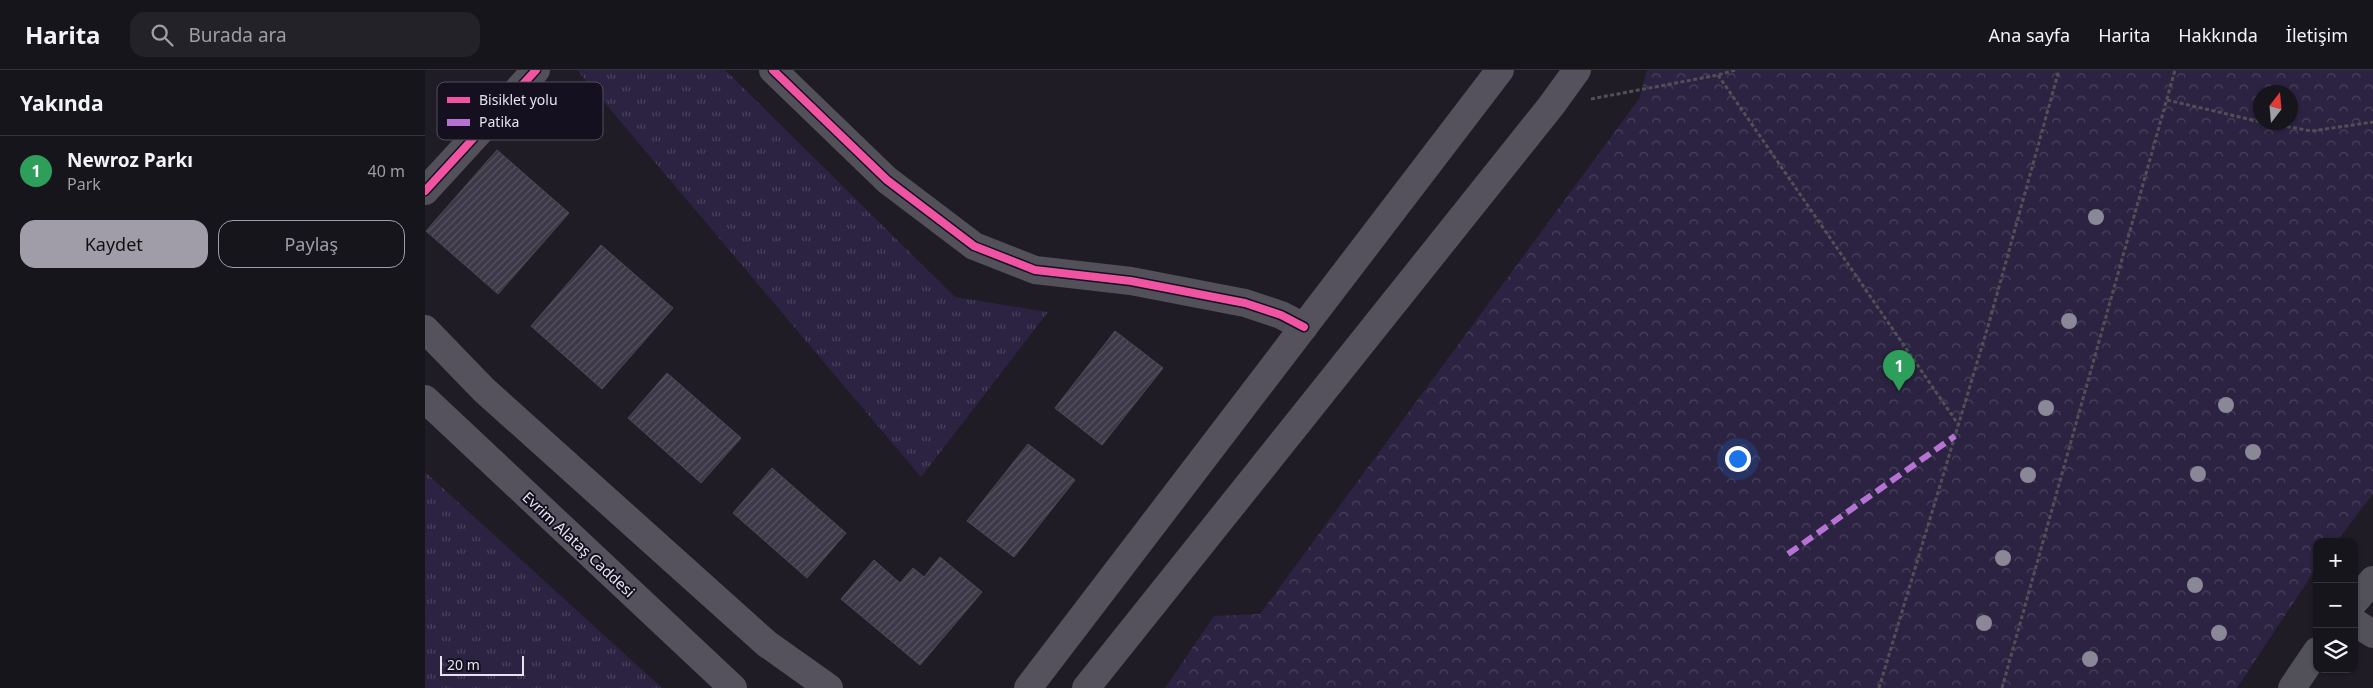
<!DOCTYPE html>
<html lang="tr">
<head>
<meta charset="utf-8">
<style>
  :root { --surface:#17151c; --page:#242229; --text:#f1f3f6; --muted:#9e9fa3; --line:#36343b; --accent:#a09da8 }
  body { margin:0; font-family:"Noto Sans",sans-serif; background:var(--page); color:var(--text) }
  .controls { position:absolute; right:15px; bottom:15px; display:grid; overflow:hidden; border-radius:10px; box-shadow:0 1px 4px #0004 }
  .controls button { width:45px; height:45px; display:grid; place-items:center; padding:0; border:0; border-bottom:1px solid var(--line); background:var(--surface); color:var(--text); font:25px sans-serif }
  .compass { position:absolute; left:1828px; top:15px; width:45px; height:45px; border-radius:50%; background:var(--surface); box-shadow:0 1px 4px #0004; rotate:16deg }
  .scale { position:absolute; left:15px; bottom:12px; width:84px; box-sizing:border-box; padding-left:5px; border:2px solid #e5e3ee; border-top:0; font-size:14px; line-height:18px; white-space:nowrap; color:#e5e3ee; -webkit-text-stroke:4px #14101f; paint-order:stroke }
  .you { position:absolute; left:1312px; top:388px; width:18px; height:18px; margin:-12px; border:4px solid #fff; border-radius:50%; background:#1a73e8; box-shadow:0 0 0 8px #1a73e833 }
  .badge { display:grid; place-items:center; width:32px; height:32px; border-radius:50%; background:var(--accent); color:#fff; font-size:16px; font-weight:700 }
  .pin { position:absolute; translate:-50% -41px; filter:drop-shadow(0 1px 2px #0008) }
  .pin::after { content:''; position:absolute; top:26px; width:18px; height:15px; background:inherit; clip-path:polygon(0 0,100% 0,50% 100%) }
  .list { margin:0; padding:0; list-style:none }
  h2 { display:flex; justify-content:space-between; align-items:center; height:65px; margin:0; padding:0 20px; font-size:21px }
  h2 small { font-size:16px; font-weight:400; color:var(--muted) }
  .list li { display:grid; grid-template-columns:32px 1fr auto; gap:15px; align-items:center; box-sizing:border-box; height:70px; padding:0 20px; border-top:1px solid var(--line) }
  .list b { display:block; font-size:19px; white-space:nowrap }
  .list p { margin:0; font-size:16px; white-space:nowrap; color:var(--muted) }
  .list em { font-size:16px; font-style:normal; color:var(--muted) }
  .actions { display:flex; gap:10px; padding:15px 20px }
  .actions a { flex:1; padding:11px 0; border:1px solid var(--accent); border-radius:15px; text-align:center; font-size:18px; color:var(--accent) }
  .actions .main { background:var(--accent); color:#111 }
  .icon { flex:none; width:28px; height:28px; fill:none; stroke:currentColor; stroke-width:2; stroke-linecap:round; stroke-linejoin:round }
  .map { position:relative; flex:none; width:1948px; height:618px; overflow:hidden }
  header { display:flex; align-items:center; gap:30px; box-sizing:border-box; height:70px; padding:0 25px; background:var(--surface); border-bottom:1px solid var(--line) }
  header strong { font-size:24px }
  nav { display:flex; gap:28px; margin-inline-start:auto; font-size:18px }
  .search { width:350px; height:45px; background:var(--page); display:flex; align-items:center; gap:12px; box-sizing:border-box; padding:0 18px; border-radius:15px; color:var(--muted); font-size:19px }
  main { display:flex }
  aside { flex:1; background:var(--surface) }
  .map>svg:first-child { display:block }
</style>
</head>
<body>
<header>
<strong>Harita</strong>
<div class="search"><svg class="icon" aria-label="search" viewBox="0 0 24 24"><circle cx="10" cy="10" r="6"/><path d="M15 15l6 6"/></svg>Burada ara</div>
<nav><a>Ana sayfa</a><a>Harita</a><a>Hakkında</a><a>İletişim</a></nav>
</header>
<main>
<aside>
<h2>Yakında<small></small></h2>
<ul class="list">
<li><span class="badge" style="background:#2e9e5b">1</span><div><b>Newroz Parkı</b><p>Park</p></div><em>40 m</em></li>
</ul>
<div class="actions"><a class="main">Kaydet</a><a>Paylaş</a></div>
</aside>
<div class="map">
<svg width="1948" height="618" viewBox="0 0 1948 618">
  <defs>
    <pattern id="grass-tufts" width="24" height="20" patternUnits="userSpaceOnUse" patternTransform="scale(1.25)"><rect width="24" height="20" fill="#2b2341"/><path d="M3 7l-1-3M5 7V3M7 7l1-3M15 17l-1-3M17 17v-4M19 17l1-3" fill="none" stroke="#4a435d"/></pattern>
    <pattern id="forest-crowns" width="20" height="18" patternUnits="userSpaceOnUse" patternTransform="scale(1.25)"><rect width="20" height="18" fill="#2b2341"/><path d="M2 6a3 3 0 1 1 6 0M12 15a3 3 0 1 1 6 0" fill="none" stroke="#4a435d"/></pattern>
    <pattern id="building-hatch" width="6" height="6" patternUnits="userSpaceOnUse" patternTransform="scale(1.25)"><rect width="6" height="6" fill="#3c3847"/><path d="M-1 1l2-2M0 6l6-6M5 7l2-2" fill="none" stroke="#585562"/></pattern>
  </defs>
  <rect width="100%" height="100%" fill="#1f1c26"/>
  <path fill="url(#grass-tufts)" d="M152,0H300L530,227L623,242L496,407Z
    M0,402L237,618H0Z"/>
  <path fill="url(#forest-crowns)" fill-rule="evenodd" d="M1222,0H1948V424L1911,472H1892V497L1812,618H740L789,546L835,544L1214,29ZM1836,22H1866V52H1836Z"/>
  <path fill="url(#building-hatch)" stroke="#4c4a52" d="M72,80L144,143L73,224L1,161Z
    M176,175L248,238L177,319L106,256Z
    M690,261L738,298L677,375L630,338Z
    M242,303L316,368L276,413L203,348Z
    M603,374L650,410L589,487L542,451Z
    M347,398L421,463L382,508L308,443Z
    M515,487L557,522L495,595L416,529L449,490L475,513L488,498L499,507Z"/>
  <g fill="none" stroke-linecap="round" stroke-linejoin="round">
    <path stroke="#515057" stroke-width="3" stroke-dasharray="4 2.5" stroke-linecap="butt" d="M1293,5L1533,354
      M1166,29L1293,5L1310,0
      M1742,30L1836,52
      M1836,52L1887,61L1948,52
      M1454,618L1564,253L1634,0
      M1577,618L1750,0"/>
    <path stroke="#525059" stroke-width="28" d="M348,0L462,110L549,176L610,200L706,211L820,233L856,245L879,257
      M0,121L111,0
      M1929,532L1948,510
      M1929,552L1948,564
      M1867,618L1892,581"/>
    <path stroke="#55525d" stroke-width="28" d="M0,259L59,320L342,574L404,618
      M0,329L308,618
      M603,618L1075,0
      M661,618L1126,36L1152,0"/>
    <path stroke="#b673d3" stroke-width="6" stroke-dasharray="12 6" stroke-linecap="butt" d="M1363,484L1530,366"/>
    <g stroke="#14101f" stroke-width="11">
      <path id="cycleway" d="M348,0L462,110L549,176L610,200L706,211L820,233L856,245L879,257
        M0,121L111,0"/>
    </g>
    <use href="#cycleway" stroke="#f153a3" stroke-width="8"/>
  </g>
  <g fill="#8a8796">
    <circle cx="1671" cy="147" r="8"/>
    <circle cx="1644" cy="251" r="8"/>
    <circle cx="1801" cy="335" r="8"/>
    <circle cx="1621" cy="338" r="8"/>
    <circle cx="1828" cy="382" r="8"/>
    <circle cx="1773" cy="404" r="8"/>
    <circle cx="1603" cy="405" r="8"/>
    <circle cx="1578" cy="488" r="8"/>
    <circle cx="1770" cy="515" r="8"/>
    <circle cx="1559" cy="553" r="8"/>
    <circle cx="1794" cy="563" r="8"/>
    <circle cx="1665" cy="589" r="8"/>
  </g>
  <g text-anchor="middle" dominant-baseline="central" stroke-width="4" stroke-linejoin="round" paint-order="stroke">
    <g font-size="15" fill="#e5e3ee" stroke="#14101f">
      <text transform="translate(154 474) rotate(43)">Evrim Alataş Caddesi</text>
    </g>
  </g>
  <rect x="12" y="12" width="166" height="58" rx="8" fill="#14101f" stroke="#534f5d" stroke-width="1"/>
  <rect x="22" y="27" width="23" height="6" fill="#f153a3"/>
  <rect x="22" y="49" width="23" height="7" fill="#b673d3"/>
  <g font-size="14" fill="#e5e3ee">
    <text x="54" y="35">Bisiklet yolu</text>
    <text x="54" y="57">Patika</text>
  </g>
</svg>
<div class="controls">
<button>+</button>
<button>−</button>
<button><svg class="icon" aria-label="layers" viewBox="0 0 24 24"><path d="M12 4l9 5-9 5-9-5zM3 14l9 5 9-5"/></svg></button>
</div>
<svg class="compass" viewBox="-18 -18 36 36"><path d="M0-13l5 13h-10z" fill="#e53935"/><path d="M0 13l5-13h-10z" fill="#9e9fa3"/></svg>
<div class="scale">20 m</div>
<div class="you"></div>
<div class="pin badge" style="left:1474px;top:321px;background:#2e9e5b">1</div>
</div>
</main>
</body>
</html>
